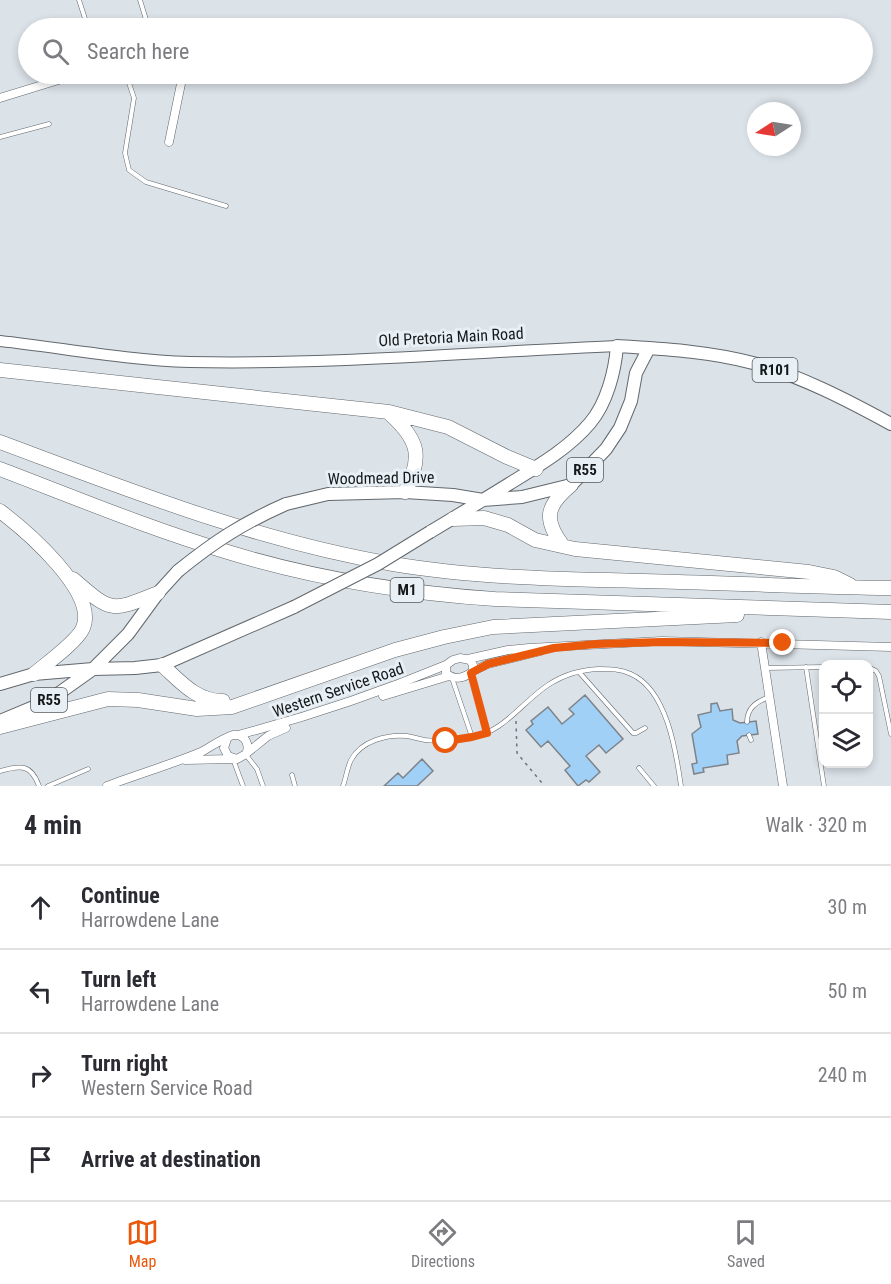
<!DOCTYPE html>
<html lang="en">
<head>
<meta charset="utf-8">
<style>
  :root { --surface:#fff; --page:#f7f7f7; --text:#2b2b33; --muted:#7c7c81; --line:#e1e1e2; --accent:#ea580c }
  body { margin:0; font-family:"Roboto Condensed",sans-serif; background:var(--page); color:var(--text) }
  .controls { position:absolute; right:18px; bottom:18px; display:grid; overflow:hidden; border-radius:12px; box-shadow:0 3px 9px #0003 }
  .controls button { width:54px; height:54px; display:grid; place-items:center; padding:0; border:0; border-bottom:2px solid var(--line); background:var(--surface); color:var(--text); font:30px sans-serif }
  .compass { position:absolute; left:747px; top:102px; width:54px; height:54px; border-radius:50%; background:var(--surface); box-shadow:0 3px 9px #0003; rotate:258deg }
  .stop { position:absolute; width:18px; height:18px; margin:-14px; border:4px solid #ea580c; border-radius:50%; background:#fff }
  .stop.end { background:#ea580c; border-color:#fff; box-shadow:0 2px 6px #0008 }
  .list { margin:0; padding:0; list-style:none }
  h2 { display:flex; justify-content:space-between; align-items:center; height:78px; margin:0; padding:0 24px; font-size:26px }
  h2 small { font-size:20px; font-weight:400; color:var(--muted) }
  .list li { display:grid; grid-template-columns:39px 1fr auto; gap:18px; align-items:center; box-sizing:border-box; height:84px; padding:0 24px; border-top:2px solid var(--line) }
  .list b { display:block; font-size:22px; white-space:nowrap }
  .list p { margin:0; font-size:20px; white-space:nowrap; color:var(--muted) }
  .list em { font-size:20px; font-style:normal; color:var(--muted) }
  .icon { flex:none; width:33px; height:33px; fill:none; stroke:currentColor; stroke-width:2; stroke-linecap:round; stroke-linejoin:round }
  .map { position:relative; flex:none; width:891px; height:786px; overflow:hidden }
  .search { position:absolute; background:var(--surface); box-shadow:0 3px 9px #0003; left:18px; right:18px; top:18px; height:66px; display:flex; align-items:center; gap:15px; box-sizing:border-box; padding:0 21px; border-radius:33px; color:var(--muted); font-size:22px }
  .sheet { height:414px; background:var(--surface) }
  nav { display:flex; justify-content:space-around; align-items:center; box-sizing:border-box; height:84px; border-top:2px solid var(--line); background:var(--surface); font-size:16px; color:var(--muted) }
  nav a { display:grid; justify-items:center; gap:3px }
  nav .on { color:var(--accent) }
  .map>svg:first-child { display:block }
</style>
</head>
<body>
<div class="map">
<svg width="891" height="786" viewBox="0 0 891 786">
  <rect width="100%" height="100%" fill="#dbe2e8"/>
  <path fill="#a1d0f7" stroke="#7d8389" stroke-width="1.5" d="M585,695L623,739L606,753L599,745L586,756L600,772L589,782L586,780L578,786L565,770L570,766L548,741L541,747L526,730L533,724L531,721L548,707L562,724L574,714L569,709Z
    M717,703L720,711L732,709L733,720L740,723L756,721L758,734L742,736L737,741L739,753L727,755L728,764L703,768L704,772L694,774L692,764L697,763L692,734L701,727L698,715L711,712V704Z
    M422,759L433,771L417,786H384L398,773L403,778Z"/>
  <g fill="none" stroke-linecap="round" stroke-linejoin="round">
    <g stroke="#62686d" stroke-width="5">
      <path id="lane" d="M79,0L88,28
        M140,0L148,26
        M126,74L134,98L125,153L129,170L146,182L226,206
        M0,137L49,124
        M806,667L824,786
        M868,667L876,671L879,676L891,734
        M766,668L824,667
        M579,672L633,733H636L645,728
        M471,674L487,733
        M452,678L472,737
        M747,722C747,708 756,702 769,697
        M749,735L751,740
        M246,755L257,769L263,786
        M233,759L243,786
        M639,768L654,786
        M0,771C21,765 31,764 39,786
        M292,775L295,786
        M48,786L88,769
        M343,786C346,778 347,768 351,760C361,741 387,734 407,736C413,737 419,739 425,740C440,742 455,740 470,738C504,732 521,703 548,685C565,674 580,670 599,669C610,669 621,669 631,674C667,690 676,751 681,786"/>
    </g>
    <g stroke="#62686d" stroke-width="9">
      <path id="street" d="M0,98L78,74
        M169,142L183,74
        M761,642L783,786
        M460,658L470,660L473,665V671C465,678 454,681 446,673V665L453,660Z
        M468,659L508,650L529,648L662,641L891,647
        M473,671L488,664L541,651
        M383,696L449,676
        M238,735C311,716 376,694 446,665
        M247,753L268,736L286,728
        M185,760L232,759
        M107,786C138,774 170,765 201,752C209,748 226,736 234,735C246,734 250,746 246,754L237,759L228,756L224,748L227,739"/>
    </g>
    <g stroke="#62686d" stroke-width="12">
      <path id="secondary" d="M0,341C63,348 126,360 190,362C332,365 475,352 617,346"/>
    </g>
    <g stroke="#62686d" stroke-width="14">
      <path id="primary" d="M286,504L328,494L405,492L453,495L483,500L522,497L571,485L606,449L620,428L631,401L636,373L649,348
        M430,532C457,516 483,500 509,484C538,466 568,449 590,423C607,403 615,371 617,346C662,349 708,351 753,363C801,376 847,400 891,424
        M0,684L34,674L93,669L135,668L162,665L294,607
        M0,721L48,701L93,669L128,634L158,593L178,571"/>
    </g>
    <g stroke="#62686d" stroke-width="15">
      <path id="highway" d="M0,370L389,412L448,427L507,457L536,469
        M390,414C419,440 423,457 405,492
        M0,442C129,490 257,541 393,564C476,578 560,579 644,581C726,583 809,587 891,588
        M0,469C76,498 153,530 231,553C317,579 406,593 495,599L891,612
        M0,511C25,530 101,594 82,630C75,643 46,664 34,674
        M453,519L484,518L508,525L535,540L575,549L809,572L834,577L850,585
        M563,546C543,519 546,506 571,485
        M73,579C112,613 111,612 158,593
        M162,665C181,682 196,701 223,701
        M0,727L108,699L138,700L197,709L232,707L395,650L444,637L493,627L737,615"/>
    </g>
    <path stroke="#6f7477" stroke-width="1.5" stroke-dasharray="3 4.5" stroke-linecap="butt" d="M516,721L517,753L542,783V786"/>
    <use href="#lane" stroke="#fff" stroke-width="4"/>
    <use href="#street" stroke="#fff" stroke-width="8"/>
    <use href="#secondary" stroke="#fff" stroke-width="10"/>
    <use href="#primary" stroke="#fff" stroke-width="12"/>
    <use href="#highway" stroke="#fff" stroke-width="14"/>
    <g stroke="#62686d" stroke-width="14" stroke-linecap="butt">
      <path id="primary-bridge" d="M178,571C215,541 243,523 286,504
        M294,607L378,564L430,532"/>
    </g>
    <use href="#primary-bridge" stroke="#fff" stroke-width="12"/>
  </g>
  <g fill="none" stroke-linecap="round" stroke-linejoin="round">
    <path stroke="#ea580c" stroke-width="8" d="M446,741L472,737L487,733L471,673L488,664L554,648L596,644L662,642L783,643"/>
  </g>
  <g text-anchor="middle" dominant-baseline="central" stroke-width="6" stroke-linejoin="round" paint-order="stroke">
    <g fill="#e8f0f6" stroke="#555a5d" stroke-width="1.5">
      <rect x="752.5" y="358" width="45" height="24" rx="4.5"/>
      <rect x="567" y="458" width="36" height="24" rx="4.5"/>
      <rect x="390.5" y="578" width="33" height="24" rx="4.5"/>
      <rect x="31" y="688" width="36" height="24" rx="4.5"/>
    </g>
    <g font-size="15" font-weight="bold" fill="#16191b">
      <text x="775" y="370">R101</text>
      <text x="585" y="470">R55</text>
      <text x="407" y="590">M1</text>
      <text x="49" y="700">R55</text>
    </g>
    <g font-size="16" fill="#16191b" stroke="#e8f0f6">
      <text transform="translate(451 337) rotate(-3)">Old Pretoria Main Road</text>
      <text transform="translate(381 478) rotate(-1)">Woodmead Drive</text>
      <text transform="translate(338 690) rotate(-19)">Western Service Road</text>
    </g>
  </g>
</svg>
<div class="controls">
<button><svg class="icon" aria-label="locate" viewBox="0 0 24 24"><circle cx="12" cy="12" r="6"/><path d="M12 2v4M12 18v4M2 12h4M18 12h4"/></svg></button>
<button><svg class="icon" aria-label="layers" viewBox="0 0 24 24"><path d="M12 4l9 5-9 5-9-5zM3 14l9 5 9-5"/></svg></button>
</div>
<svg class="compass" viewBox="-18 -18 36 36"><path d="M0-13l5 13h-10z" fill="#e53935"/><path d="M0 13l5-13h-10z" fill="#7c7c81"/></svg>
<div class="stop" style="left:446px;top:741px"></div>
<div class="stop end" style="left:783px;top:643px"></div>
<div class="search"><svg class="icon" aria-label="search" viewBox="0 0 24 24"><circle cx="10" cy="10" r="6"/><path d="M15 15l6 6"/></svg>Search here</div>
</div>
<section class="sheet">
<h2>4 min<small>Walk · 320 m</small></h2>
<ul class="list">
<li><svg class="icon" aria-label="ahead" viewBox="0 0 24 24"><path d="M12 20V5M6 11l6-6 6 6"/></svg><div><b>Continue</b><p>Harrowdene Lane</p></div><em>30 m</em></li>
<li><svg class="icon" aria-label="left" viewBox="0 0 24 24"><path d="M17 20v-9H6M10 6l-5 5 5 5"/></svg><div><b>Turn left</b><p>Harrowdene Lane</p></div><em>50 m</em></li>
<li><svg class="icon" aria-label="right" viewBox="0 0 24 24"><path d="M7 20v-9h11M14 6l5 5-5 5"/></svg><div><b>Turn right</b><p>Western Service Road</p></div><em>240 m</em></li>
<li><svg class="icon" aria-label="arrive" viewBox="0 0 24 24"><path d="M6 21V4h12l-3 4 3 4H6"/></svg><div><b>Arrive at destination</b></div></li>
</ul>
</section>
<nav>
<a class="on"><svg class="icon" aria-label="map" viewBox="0 0 24 24"><path d="M3 6l6-2 6 2 6-2v14l-6 2-6-2-6 2zM9 4v14M15 6v14"/></svg>Map</a>
<a><svg class="icon" aria-label="directions" viewBox="0 0 24 24"><path d="M12 3l9 9-9 9-9-9zM9 14v-3h6M13 9l2 2-2 2"/></svg>Directions</a>
<a><svg class="icon" aria-label="saved" viewBox="0 0 24 24"><path d="M7 4h10v16l-5-4-5 4z"/></svg>Saved</a>
</nav>
</body>
</html>
